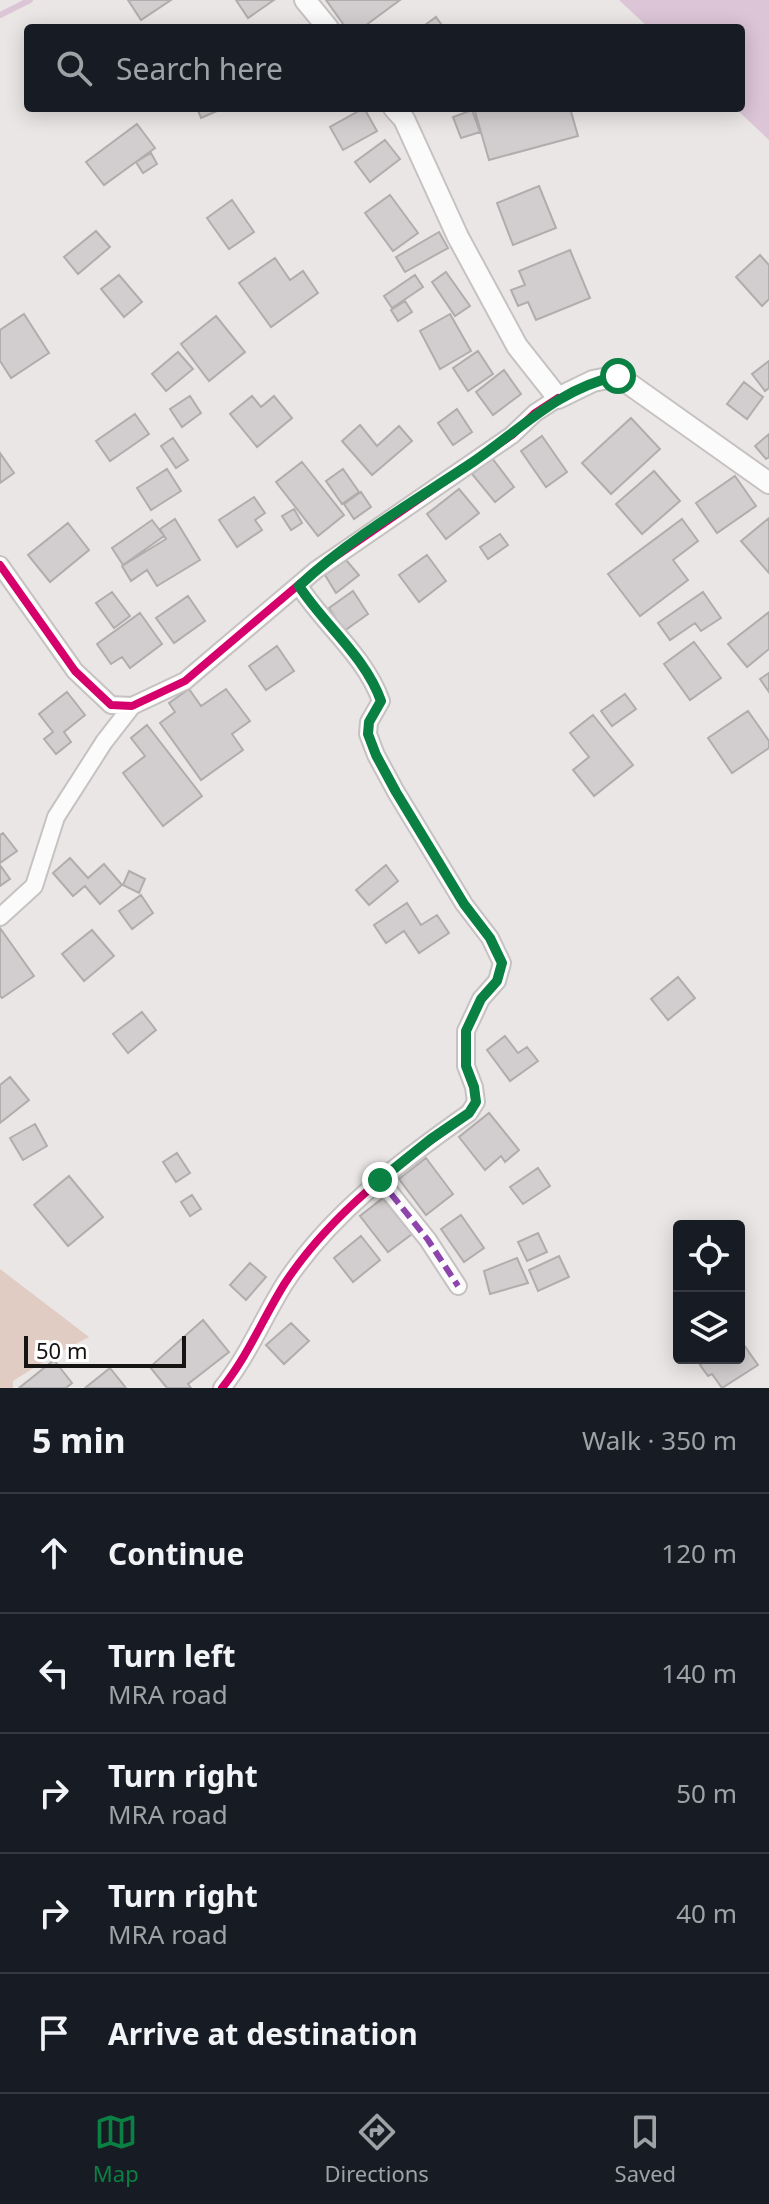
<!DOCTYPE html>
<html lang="en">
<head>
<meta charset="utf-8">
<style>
  :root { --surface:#171b24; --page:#242831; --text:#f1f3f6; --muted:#9ea1a6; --line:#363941; --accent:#0b8043 }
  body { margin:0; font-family:"Noto Sans",sans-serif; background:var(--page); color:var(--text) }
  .controls { position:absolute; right:24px; bottom:24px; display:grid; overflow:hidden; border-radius:8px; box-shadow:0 4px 20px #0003 }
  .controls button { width:72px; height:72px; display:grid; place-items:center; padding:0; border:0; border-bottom:2px solid var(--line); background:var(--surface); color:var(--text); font:40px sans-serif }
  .scale { position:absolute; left:24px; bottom:20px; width:162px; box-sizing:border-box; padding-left:8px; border:4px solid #161313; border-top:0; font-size:22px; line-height:28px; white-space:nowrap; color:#161313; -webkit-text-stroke:6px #fff; paint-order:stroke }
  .stop { position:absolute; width:24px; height:24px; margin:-18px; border:6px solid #0b8043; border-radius:50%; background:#fff }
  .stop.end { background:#0b8043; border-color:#fff; box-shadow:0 2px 8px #0008 }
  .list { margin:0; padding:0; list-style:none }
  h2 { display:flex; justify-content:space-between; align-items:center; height:104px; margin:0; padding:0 32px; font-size:34px }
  h2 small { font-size:26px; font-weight:400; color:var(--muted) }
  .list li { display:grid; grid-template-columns:52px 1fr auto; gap:24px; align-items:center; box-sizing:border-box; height:120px; padding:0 32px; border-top:2px solid var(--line) }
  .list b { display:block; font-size:30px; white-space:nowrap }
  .list p { margin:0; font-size:26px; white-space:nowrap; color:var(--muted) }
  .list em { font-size:26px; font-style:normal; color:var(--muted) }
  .icon { flex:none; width:44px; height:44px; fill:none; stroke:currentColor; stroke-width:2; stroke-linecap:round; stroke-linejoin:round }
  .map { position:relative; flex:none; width:769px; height:1388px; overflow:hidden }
  .search { position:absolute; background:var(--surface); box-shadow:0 4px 20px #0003; left:24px; right:24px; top:24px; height:88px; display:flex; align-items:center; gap:20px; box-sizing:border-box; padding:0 28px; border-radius:8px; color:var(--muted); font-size:30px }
  .sheet { height:704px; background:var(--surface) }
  nav { display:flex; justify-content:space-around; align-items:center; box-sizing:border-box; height:112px; border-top:2px solid var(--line); background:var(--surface); font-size:22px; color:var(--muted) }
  nav a { display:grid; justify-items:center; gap:4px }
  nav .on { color:var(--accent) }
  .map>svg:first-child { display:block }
</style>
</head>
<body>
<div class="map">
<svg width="769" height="1388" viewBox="0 0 769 1388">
  <rect width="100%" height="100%" fill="#ebe6e6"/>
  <path fill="#e0ccc2" d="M0,1269L89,1337L51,1357L13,1381V1388H0Z"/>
  <path fill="#dbc5d7" d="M619,0H769V140L735,108H741V28H649Z"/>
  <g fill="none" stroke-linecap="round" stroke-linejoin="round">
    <path stroke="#dbc5d7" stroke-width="6" d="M0,15L30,0"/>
  </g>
  <path fill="#d2cecf" stroke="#b1adad" stroke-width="2" d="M128,0H171L141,20Z
    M236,0H274L248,18Z
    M326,0H400L362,28H346Z
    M436,17L444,28H421Z
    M197,108H224L201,118Z
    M364,108L377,131L343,150L330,127Z
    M474,108H570L578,136L489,160Z
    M472,110L480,132L461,138L453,117Z
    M137,124L155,148L104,185L86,162Z
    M385,140L400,159L370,182L355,162Z
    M151,153L157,164L143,173L136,162Z
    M539,186L556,228L513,245L497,203Z
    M390,195L418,233L393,251L365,213Z
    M232,200L254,232L229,249L207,218Z
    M96,231L110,247L78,274L64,257Z
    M439,232L448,248L405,272L396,257Z
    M570,250L590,298L536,320L528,302L518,306L511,290L525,285L519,271Z
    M760,255L769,265V299L762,306L736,277Z
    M275,258L290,280L303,271L318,293L271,327L239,283Z
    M446,272L470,306L455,316L432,282Z
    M119,275L142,302L124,317L101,289Z
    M415,275L423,287L392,308L384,296Z
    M405,301L412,312L398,321L391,310Z
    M24,314L49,353L11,378L0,361V330Z
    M450,314L471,351L440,369L420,331Z
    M216,316L245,352L209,381L181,344Z
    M478,351L493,374L468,391L453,368Z
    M178,352L193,369L166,391L152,374Z
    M769,361V388L765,391L752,374Z
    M504,370L521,394L493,415L476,392Z
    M744,382L763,397L747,419L727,404Z
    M190,396L201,413L182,427L170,409Z
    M252,396L261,407L274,396L292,418L257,447L230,414Z
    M457,409L472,432L453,445L438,423Z
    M135,414L149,434L110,461L96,441Z
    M631,418L660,449L611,494L582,463Z
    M360,425L377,446L399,426L412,441L372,475L342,441Z
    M769,434V457L766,459L755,446Z
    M542,436L567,472L546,487L521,451Z
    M173,438L188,460L176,468L161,446Z
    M0,453L14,473L0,483Z
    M492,458L514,487L495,502L472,474Z
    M302,462L344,515L318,536L276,482Z
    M167,469L181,491L151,510L137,488Z
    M343,469L359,492L342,504L326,481Z
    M654,471L680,501L642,534L616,504Z
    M735,476L756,506L717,533L696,503Z
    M459,489L479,513L446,539L427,514Z
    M361,492L371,507L354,519L344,504Z
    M254,497L265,513L255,520L262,530L237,547L219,520Z
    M294,509L302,523L291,530L282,516Z
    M769,518V573L741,541Z
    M175,519L200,560L157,586L147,570L131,581L122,566L166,539L160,529Z
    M682,519L698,541L673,560L688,580L640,616L608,574Z
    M152,520L164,536L123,565L112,548Z
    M68,523L89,550L50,582L28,555Z
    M500,534L508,545L488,559L480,547Z
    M427,555L446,581L419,602L399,575Z
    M346,560L359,575L336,593L325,575Z
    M353,591L368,614L344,631L329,608Z
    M112,592L130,616L114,628L96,603Z
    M703,592L721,618L701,631L695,623L670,640L658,623Z
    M188,596L205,621L174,643L156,618Z
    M769,612V649L747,667L728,644Z
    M140,613L162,644L130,668L122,657L111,664L97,644Z
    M694,642L721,678L690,700L664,664Z
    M277,646L294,671L266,690L249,666Z
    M769,673V692L760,679Z
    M189,689L201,706L226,689L250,721L232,734L243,750L201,780L160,723L175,712L169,703Z
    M67,692L85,715L64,732L71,742L56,754L44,739L53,732L39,714Z
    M625,694L636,709L612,726L601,711Z
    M748,711L769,741V748L732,773L708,738Z
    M593,715L633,765L594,796L573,770L589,757L570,733Z
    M147,725L202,796L163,826L123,773L145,756L131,738Z
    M3,833L17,851L0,863V835Z
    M70,858L88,878L104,864L122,885L100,904L85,886L73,896L53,873Z
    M0,865L10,879L0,886Z
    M386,865L398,881L369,905L356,890Z
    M129,871L145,879L139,893L123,885Z
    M141,895L153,913L132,929L119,911Z
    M407,903L421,925L437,915L449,933L419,953L404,931L386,943L374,925Z
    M0,928L34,976L2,998L0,996Z
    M92,930L114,956L84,981L62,954Z
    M678,977L695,998L668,1020L651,999Z
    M142,1012L156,1030L128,1053L113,1034Z
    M505,1036L518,1053L527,1047L538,1061L510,1081L487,1050Z
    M10,1077L29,1100L0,1123V1085Z
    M489,1113L519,1150L505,1162L501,1156L485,1170L459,1137Z
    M35,1124L47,1146L23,1160L10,1138Z
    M177,1153L190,1173L176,1182L163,1162Z
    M426,1158L453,1194L426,1215L399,1179Z
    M538,1168L550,1186L523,1204L510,1187Z
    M69,1176L103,1217L68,1246L34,1205Z
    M192,1195L201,1209L190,1216L181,1202Z
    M383,1198L412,1234L388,1252L360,1216Z
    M461,1215L484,1248L464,1262L441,1229Z
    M538,1233L547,1252L527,1261L518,1242Z
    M361,1236L380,1260L353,1282L334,1258Z
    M559,1256L569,1277L538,1291L529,1270Z
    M517,1258L528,1283L490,1294L484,1271Z
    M250,1263L266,1277L246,1300L230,1285Z
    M203,1320L229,1352L188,1384L191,1388H167L150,1367Z
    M291,1323L309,1341L284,1364L266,1345Z
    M739,1338L758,1365L722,1388L712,1374L708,1376L700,1365L709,1358H739Z
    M54,1360L72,1383L66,1388H19Z
    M110,1368L126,1388H85Z"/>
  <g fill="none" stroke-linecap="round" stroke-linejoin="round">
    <g stroke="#c6c2c2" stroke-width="20">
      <path id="minor" d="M0,565L75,671L111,705L132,706L185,681L316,570L512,435L535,413L558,398
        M0,917L34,886L56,817L104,742L132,706
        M380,1180L428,1240L458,1286
        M222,1388C248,1356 263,1318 285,1283C331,1213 401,1161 469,1113L476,1102L474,1087L466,1066V1031L481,999L497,981L502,963L490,938L464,904L396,792L376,755L368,734L369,722L381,701C365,656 325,626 299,586"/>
    </g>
    <g stroke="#c6c2c2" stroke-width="24">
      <path id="tertiary" d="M305,0L328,28
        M394,108L404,119L458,237L517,346L558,398L593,381L618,376L769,483"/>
    </g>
    <use href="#minor" stroke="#fcfbfb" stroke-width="16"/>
    <use href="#tertiary" stroke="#fcfbfb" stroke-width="20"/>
    <path stroke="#8e44ad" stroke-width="6" stroke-dasharray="12 6" stroke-linecap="butt" d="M380,1180L428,1240L458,1286"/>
    <g stroke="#fff" stroke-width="13">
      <path id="cycleway" d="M0,565L75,671L111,705L132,706L185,681L316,570L512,435L535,413L558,398
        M222,1388C248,1356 263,1318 285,1283C331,1213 401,1161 469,1113L476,1102L474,1087L466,1066V1031L481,999L497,981L502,963L490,938L464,904L396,792L376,755L368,734L369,722L381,701C365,656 325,626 299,586"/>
    </g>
    <use href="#cycleway" stroke="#d6006c" stroke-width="8"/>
  </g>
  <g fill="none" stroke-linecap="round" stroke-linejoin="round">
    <path stroke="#0b8043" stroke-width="10" d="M380,1180L431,1139L469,1113L476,1102L474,1087L466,1066V1031L481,999L497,981L502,963L490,938L464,904L396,792L376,755L368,734L369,722L381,701C365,656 325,626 299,586C349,539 416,500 473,462C521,429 559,388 618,376"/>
  </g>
</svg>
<div class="controls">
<button><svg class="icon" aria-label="locate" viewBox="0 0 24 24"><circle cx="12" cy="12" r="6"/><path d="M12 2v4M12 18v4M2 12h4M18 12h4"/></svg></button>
<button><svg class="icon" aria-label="layers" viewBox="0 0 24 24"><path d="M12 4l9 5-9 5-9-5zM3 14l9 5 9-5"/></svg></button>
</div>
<div class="scale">50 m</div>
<div class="stop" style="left:618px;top:376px"></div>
<div class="stop end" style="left:380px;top:1180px"></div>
<div class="search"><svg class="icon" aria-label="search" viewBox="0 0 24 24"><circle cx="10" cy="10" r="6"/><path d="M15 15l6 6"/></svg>Search here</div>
</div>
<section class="sheet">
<h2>5 min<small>Walk · 350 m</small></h2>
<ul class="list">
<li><svg class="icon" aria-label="ahead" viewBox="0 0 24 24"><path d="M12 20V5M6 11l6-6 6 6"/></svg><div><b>Continue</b></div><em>120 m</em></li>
<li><svg class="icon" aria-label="left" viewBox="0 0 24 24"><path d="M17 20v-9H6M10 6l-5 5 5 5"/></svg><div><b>Turn left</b><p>MRA road</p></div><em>140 m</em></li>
<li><svg class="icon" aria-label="right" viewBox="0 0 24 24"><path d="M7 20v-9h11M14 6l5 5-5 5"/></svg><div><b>Turn right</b><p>MRA road</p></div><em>50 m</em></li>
<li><svg class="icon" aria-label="right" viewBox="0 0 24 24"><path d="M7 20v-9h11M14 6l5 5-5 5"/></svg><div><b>Turn right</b><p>MRA road</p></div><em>40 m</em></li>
<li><svg class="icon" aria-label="arrive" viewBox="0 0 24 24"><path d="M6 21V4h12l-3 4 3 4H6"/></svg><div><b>Arrive at destination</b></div></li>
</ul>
</section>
<nav>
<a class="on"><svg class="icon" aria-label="map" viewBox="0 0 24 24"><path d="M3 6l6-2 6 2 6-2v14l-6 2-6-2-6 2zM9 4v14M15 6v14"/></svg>Map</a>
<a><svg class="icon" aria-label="directions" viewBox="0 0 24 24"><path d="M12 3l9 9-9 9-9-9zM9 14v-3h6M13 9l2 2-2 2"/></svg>Directions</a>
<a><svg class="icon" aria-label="saved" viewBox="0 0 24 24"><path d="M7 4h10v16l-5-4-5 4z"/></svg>Saved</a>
</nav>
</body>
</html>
